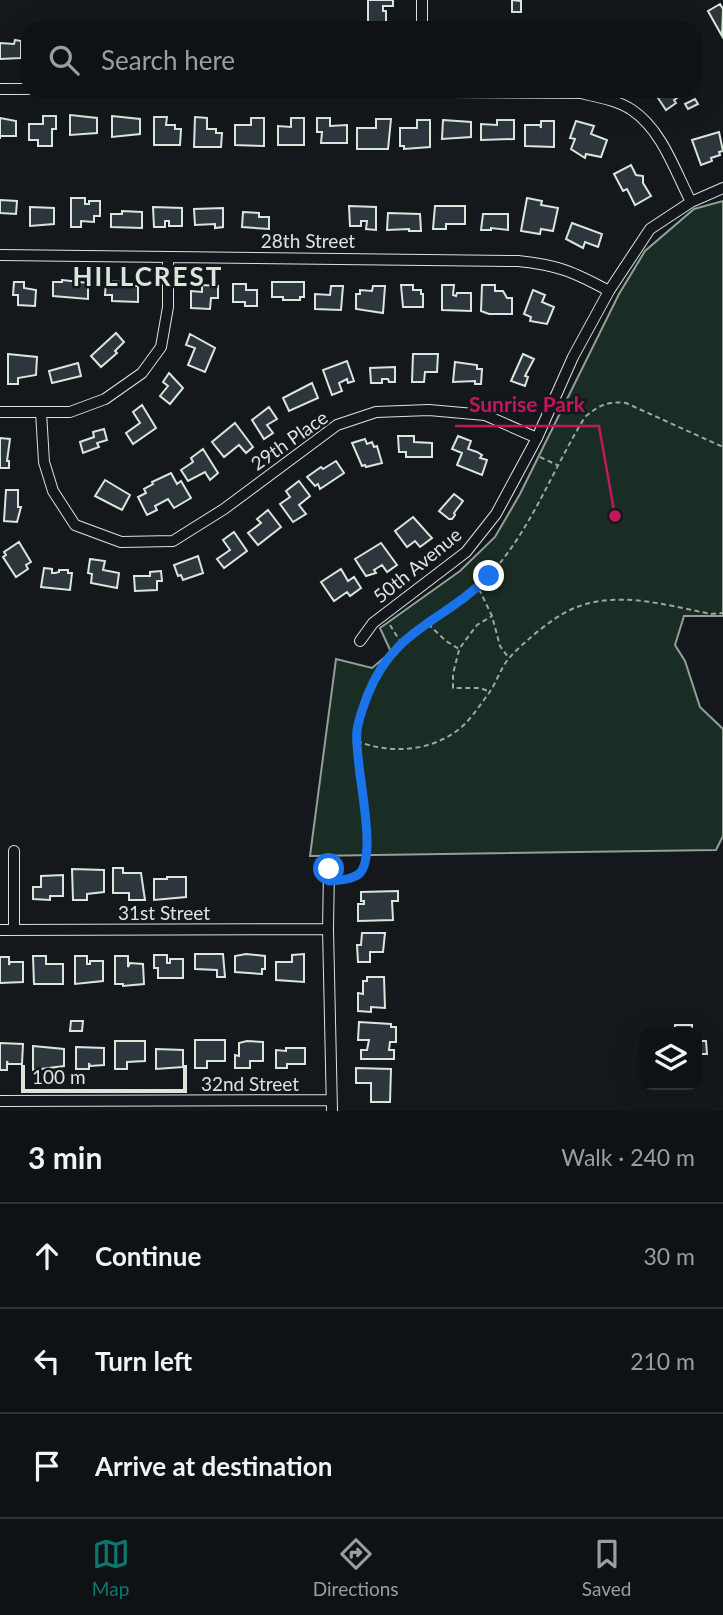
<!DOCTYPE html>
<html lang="en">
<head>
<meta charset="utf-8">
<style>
  :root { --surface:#0f1215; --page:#181b1e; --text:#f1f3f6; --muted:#9b9ea0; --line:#2f3234; --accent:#0f766e }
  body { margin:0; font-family:Lato,sans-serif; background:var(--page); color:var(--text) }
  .controls { position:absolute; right:21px; bottom:21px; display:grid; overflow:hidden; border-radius:14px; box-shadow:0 7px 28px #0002 }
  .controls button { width:63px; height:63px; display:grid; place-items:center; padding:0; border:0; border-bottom:2px solid var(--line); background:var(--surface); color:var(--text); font:35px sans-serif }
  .scale { position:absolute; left:21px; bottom:18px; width:166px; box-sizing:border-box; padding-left:7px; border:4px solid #d8e6dc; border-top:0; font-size:19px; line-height:24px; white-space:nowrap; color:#d8e6dc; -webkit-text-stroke:5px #14181c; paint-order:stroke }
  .stop { position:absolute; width:21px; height:21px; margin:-16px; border:5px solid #1a73e8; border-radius:50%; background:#fff }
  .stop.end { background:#1a73e8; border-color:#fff; box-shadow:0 2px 7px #0008 }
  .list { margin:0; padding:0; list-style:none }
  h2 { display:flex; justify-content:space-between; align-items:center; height:91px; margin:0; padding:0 28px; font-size:30px }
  h2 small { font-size:23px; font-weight:400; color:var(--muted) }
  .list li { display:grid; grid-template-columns:46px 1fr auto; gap:21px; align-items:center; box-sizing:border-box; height:105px; padding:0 28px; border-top:2px solid var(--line) }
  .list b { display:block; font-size:26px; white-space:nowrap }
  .list em { font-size:23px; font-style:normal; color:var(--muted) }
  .icon { flex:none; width:38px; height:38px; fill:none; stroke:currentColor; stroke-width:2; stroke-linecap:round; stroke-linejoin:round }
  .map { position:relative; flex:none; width:723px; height:1111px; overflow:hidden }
  .search { position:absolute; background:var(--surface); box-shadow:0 7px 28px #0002; left:21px; right:21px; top:21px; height:77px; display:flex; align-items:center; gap:18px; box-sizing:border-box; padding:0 24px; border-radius:21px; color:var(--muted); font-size:26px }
  .sheet { height:406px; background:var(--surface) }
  nav { display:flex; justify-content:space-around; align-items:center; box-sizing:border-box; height:98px; border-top:2px solid var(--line); background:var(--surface); font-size:19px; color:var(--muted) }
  nav a { display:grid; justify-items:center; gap:4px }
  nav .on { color:var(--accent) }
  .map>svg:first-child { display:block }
</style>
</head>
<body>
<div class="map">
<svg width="723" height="1111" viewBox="0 0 723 1111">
  <rect width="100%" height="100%" fill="#14181c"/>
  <path fill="#1a2d24" stroke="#939e99" stroke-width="2" d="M723,201V616H684L675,645L685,661L700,707L723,729V836L716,850L310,856L336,659L372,668L391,652L380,628L460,571L495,537L520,494L619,294L645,251L694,209Z"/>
  <path fill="#2c363c" stroke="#d8e6dc" stroke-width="2" d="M368,0H393V6H383V11H386V26H368Z
    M512,0L521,1V12H512Z
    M720,4L723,9L722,36L708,11Z
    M603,22H614V28H586V24Z
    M15,40L21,41V58L0,59V43L14,44Z
    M656,91H677L680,96L674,100L676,103L666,110L656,95L658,94Z
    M695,99L698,104L688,109L685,104Z
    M70,115L97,118V133L70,135Z
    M43,116H56V129H52V146H38V140H29V124H43Z
    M112,116L140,119V134L112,137Z
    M154,117H167L166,125H175V129H181L180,145H154Z
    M195,117L207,118V129H216V133H222L221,147H194Z
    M0,118L16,121V136H0V139Z
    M251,118H264V146L235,145V125H251Z
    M291,118H304V145H278V126L291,127Z
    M317,118H330V126L347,125V143H321L322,132H317Z
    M376,119H391L388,149H357V128H376Z
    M417,120H430V147L404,149V146H400V128H417Z
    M443,120L471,122V137L442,139Z
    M497,120H514V139L481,140V124L497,125Z
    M541,121H554V147L525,146V125H540L541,128Z
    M576,121L594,126L591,134L607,140L601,157L586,154L585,158L571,149L575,139L570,138Z
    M719,132L723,151L719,152L720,155L711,158L712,161L701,165L692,140Z
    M631,165L636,175L643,176V183L651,196L635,205L627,189L623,191L614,174Z
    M71,198H85V204H89V201H100V216H94V222L81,221V227H71Z
    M527,198L542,201L541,205L558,208L553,231L541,229L540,234L521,231Z
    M0,200L17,201L16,214L0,213Z
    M349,206L376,207V230L366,229L367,221H361V226H350Z
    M435,206H465V224H446V229H433Z
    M30,207L54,208V224L30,226Z
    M153,207L182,208V226H169V221H165V227H154Z
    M223,208V227L215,228V224L195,225L194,209Z
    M122,211L142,212V228L111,227V214H122Z
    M243,212L259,213V217H269V229L242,227Z
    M388,213L420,214L421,231H409V229L387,230Z
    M483,214H508V230L491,228V230H481Z
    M572,223L602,234L598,247L585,242L583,248L566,239Z
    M62,280L88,283V299L53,296V282H62Z
    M106,281L123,282V286H138V302L112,301V295H105Z
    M14,282H24V288L36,290L35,306L18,305V295H13Z
    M272,282H304V297H300V300H283V297H272Z
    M233,284H246V290H257V306H245V302H233Z
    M202,285L218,286V298H211L210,309L191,308V291L202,292Z
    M401,285H413V290H421V294H423V307H403Z
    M442,285H454L453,295L456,296L457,293H471V311L442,310Z
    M482,285H495V291H503L507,298H512V314H489L481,311Z
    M331,286H343L341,310L315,309V294L330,295Z
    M373,286H385L383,313L356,309V294H360V290L372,291Z
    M533,290L545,295L542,302L554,307L547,324L530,321L531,317L524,314Z
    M116,333L124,342L115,351L117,353L101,367L91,356Z
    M190,334L215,348L205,372L188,365L195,348L186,345Z
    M8,354L37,357L36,375L18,378V384H8Z
    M413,354H438L437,372H425L424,382H412Z
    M523,354L534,359L525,376L528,377L525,386L511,381Z
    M347,361L354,381L348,383L347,379L339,383L342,391L332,395L323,370Z
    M455,362L477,365V369H482L481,384H475V381L453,382Z
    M78,363L81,376L52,383L49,371Z
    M395,367V382H389L388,379H382V383H371L370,368Z
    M169,373L183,388L170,404L160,396L168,386L163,382Z
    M312,383L318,398L289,411L283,398Z
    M142,405L156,428L133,444L126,433L140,423L133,412Z
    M269,407L277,419L267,425L273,433L264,439L252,420Z
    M235,423L253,447L246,453L239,445L224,457L212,442Z
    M104,429L107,440L97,443L99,447L83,453L80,442L94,437L93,432Z
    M398,436H414V442L432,443V457H406V452H399Z
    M458,436L471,441L468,449L477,452L482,455L480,458L487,460L482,475L457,465L462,453L452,449Z
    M0,438L10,439L7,461H9V468H0Z
    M365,439L367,444L372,442L374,447L377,446L382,463L366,467L365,465L362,466L352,443Z
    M203,449L218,473L210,480L205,472L188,481L181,470L193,462L191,458Z
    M336,461L344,473L320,489L318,484L315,486L307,477L321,467L323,469Z
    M171,473L177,484L181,481L191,498L174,508L168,499L155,506L157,510L147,515L138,497L146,493L144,489L153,484L152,482Z
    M105,480L130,495L122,510L95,496Z
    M299,481L310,496L299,505L306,514L293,522L280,504L290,497L286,491Z
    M6,490H18V507H21L17,522L4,521Z
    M454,494L463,501L454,513L455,515L452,519H449L439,511Z
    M268,510L281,527L258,545L248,533L261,523L257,519Z
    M413,517L432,538L420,547L415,541L407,547L395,531Z
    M234,532L247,551L224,568L217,559L230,550L223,540Z
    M19,542L31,562L26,565L28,569L16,577L3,557L6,555L4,552Z
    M381,543L397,565L387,572L382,565L374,570L376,573L366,576L355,559Z
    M198,556L203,573L183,580L181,575L178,576L174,565Z
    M90,559L105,561L103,570L119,573L117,588L91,583L92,574L88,573Z
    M44,568L52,569V573H55L59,572V570H68V573H72L70,590L41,587Z
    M341,569L348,581L354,577L361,588L350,596L347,592L334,601L321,582Z
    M161,571L162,581H157V590L135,591L134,576H150V572Z
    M113,868H123V873H141L145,900H129V893H113Z
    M72,869L104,870V892L87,894V900H73Z
    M63,875V896H50V900L33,899V887H41V876Z
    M167,877H186V897L154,900V879H167Z
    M398,891V901H392L393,920L358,921V904H364V901H361V892Z
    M362,933H385L383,952H370V962H358L357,945H361Z
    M195,954H223L225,977H217V970L195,969Z
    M246,954L265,956V969H262V974L235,972V956Z
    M304,954V982L276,980V962H292V955Z
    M154,955H167V963H170V959H183V978H158V968H154Z
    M33,956H46V964H63V984H34Z
    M75,956H87V964H90V961H103V981L75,984Z
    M115,956H128V967L130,963L143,964L144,984L123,986V984H115Z
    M0,957H9V965L10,962H23V982L0,983Z
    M367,977H384L385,1008L371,1007V1012L358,1011V993L363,994V981H367Z
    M71,1021H83L82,1031H70Z
    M359,1022L391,1024V1027H396V1042H390L389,1050H394V1059H361V1050H367L369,1040H358Z
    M675,1025H692V1032H675Z
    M195,1040H225V1061H207V1068H195Z
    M115,1041H145V1061L127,1062V1069H115Z
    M247,1041L263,1042V1061H250V1068H235V1055L239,1056V1043Z
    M697,1041H706L707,1054H697Z
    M0,1043L23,1044L22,1064H8L7,1061V1070H0Z
    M33,1046L64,1049V1066L33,1070Z
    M76,1047L104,1048V1065L90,1066L89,1063V1069H76Z
    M286,1048H305V1064H287V1068H276V1050L286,1051Z
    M156,1049L183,1050V1067L156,1069Z
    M356,1068L391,1069L390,1102H371V1083H356Z"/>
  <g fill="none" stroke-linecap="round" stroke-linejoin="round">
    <g stroke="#d8e6dc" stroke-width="12">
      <path id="street" d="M422,28V0
        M0,89H28
        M331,91L580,93C597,97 617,100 632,110C662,130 675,171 691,202
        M0,255L518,261C558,265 574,272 609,291
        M0,412H70L105,399L142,373L161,347L168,307V257
        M41,412L44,462L53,491L75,525L121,542L173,541L224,509L337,425L376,412L429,410L485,415L537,438
        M360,641L373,623L466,552L496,514L537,438L573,357L609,291L650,229L691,202L723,188
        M14,851V930
        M329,869L328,929L332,1111
        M0,930L328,929
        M0,1101L332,1100"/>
    </g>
    <path stroke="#9da8a2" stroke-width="2" stroke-dasharray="5 3.5" stroke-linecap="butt" d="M540,457L557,465
      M479,589L492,616L500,646L508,657
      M428,624L446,641L459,649L477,625L492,616
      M390,625L400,641
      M459,650L453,674V688H480L488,691
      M357,741C389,754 429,752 458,730C470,721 480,705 489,693C497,682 501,666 511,656C525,641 551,619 570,610C615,589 665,605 711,614L723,613
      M341,880L358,875C379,842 356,776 357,739C357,719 365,700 373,683C395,630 453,617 489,576C533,527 551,472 585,417C599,405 608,401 626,403L723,447"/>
    <use href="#street" stroke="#14181c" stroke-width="10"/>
  </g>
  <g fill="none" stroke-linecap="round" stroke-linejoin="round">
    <path stroke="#1a73e8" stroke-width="9" d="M329,869V881C339,880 352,880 360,873C379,851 353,761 357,730C359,717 364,705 368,694C394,628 444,622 489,576"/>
  </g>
  <g text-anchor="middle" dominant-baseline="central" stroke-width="5" stroke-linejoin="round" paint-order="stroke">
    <g font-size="19" fill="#d8e6dc" stroke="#14181c">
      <text x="308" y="240">28th Street</text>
      <text transform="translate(289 440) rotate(-35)">29th Place</text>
      <text transform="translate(417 565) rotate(-39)">50th Avenue</text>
      <text x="164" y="912">31st Street</text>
      <text x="250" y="1083">32nd Street</text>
    </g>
    <g font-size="26" font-weight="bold" letter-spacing="2" fill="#d8e6dc" stroke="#14181c">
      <text x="148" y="276">HILLCREST</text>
    </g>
  </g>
  <path fill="none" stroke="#c2185b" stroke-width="2.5" d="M615 516L599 426H455"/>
  <circle fill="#c2185b" stroke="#14181c" stroke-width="2.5" cx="615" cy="516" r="7"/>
  <g font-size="21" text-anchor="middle" font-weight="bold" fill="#c2185b" stroke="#14181c" stroke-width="5" stroke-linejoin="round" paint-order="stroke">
    <text x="527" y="412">Sunrise Park</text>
  </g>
</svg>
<div class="controls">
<button><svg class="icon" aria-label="layers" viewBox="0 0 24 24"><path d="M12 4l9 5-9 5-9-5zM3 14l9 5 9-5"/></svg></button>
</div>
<div class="scale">100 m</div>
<div class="stop" style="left:329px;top:869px"></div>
<div class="stop end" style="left:489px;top:576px"></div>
<div class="search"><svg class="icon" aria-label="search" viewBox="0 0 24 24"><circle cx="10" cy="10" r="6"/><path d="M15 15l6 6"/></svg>Search here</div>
</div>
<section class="sheet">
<h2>3 min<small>Walk · 240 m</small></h2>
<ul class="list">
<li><svg class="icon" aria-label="ahead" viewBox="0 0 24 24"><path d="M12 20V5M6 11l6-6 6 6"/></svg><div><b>Continue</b></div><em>30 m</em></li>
<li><svg class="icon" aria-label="left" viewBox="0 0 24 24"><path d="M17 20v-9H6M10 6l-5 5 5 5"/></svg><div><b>Turn left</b></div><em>210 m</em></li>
<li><svg class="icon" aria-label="arrive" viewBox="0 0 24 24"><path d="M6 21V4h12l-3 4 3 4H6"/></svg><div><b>Arrive at destination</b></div></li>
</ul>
</section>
<nav>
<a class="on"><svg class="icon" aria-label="map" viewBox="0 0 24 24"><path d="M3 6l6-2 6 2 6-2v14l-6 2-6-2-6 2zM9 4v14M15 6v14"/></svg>Map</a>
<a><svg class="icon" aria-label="directions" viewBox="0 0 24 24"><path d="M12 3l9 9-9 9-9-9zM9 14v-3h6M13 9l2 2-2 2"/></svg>Directions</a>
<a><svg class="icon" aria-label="saved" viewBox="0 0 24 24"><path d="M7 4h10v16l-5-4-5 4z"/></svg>Saved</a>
</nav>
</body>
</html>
